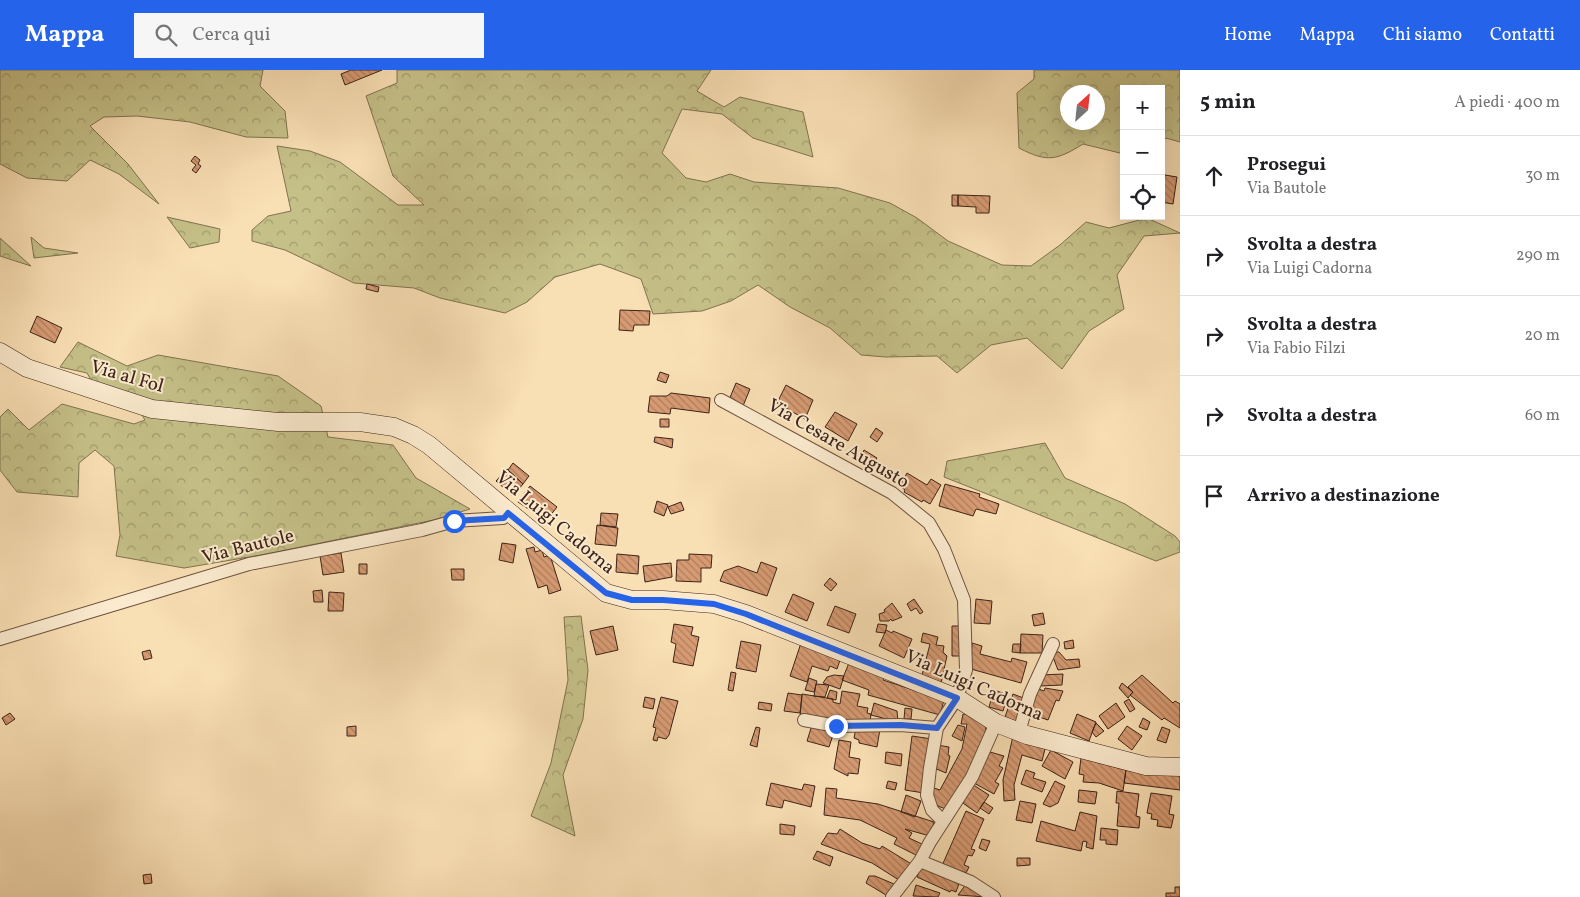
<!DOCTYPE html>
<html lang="it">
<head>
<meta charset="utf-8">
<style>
  :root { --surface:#fff; --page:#f6f6f6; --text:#202124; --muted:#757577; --line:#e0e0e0; --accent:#2563eb }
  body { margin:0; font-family:Vollkorn,serif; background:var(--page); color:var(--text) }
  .controls { position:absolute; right:15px; top:15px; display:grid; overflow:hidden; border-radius:0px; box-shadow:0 5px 20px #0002 }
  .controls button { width:45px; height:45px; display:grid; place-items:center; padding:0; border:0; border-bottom:1px solid var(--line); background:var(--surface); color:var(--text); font:25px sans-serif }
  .compass { position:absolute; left:1060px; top:15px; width:45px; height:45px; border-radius:50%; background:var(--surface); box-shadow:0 5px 20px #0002; rotate:27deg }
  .stop { position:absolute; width:15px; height:15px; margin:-11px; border:4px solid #2563eb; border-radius:50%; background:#fff }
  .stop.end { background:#2563eb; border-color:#fff; box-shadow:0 1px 5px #0008 }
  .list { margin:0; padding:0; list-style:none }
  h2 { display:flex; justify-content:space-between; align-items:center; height:65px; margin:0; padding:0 20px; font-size:21px }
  h2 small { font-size:16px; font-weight:400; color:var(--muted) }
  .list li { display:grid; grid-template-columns:32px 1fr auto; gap:15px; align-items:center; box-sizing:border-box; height:80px; padding:0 20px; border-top:1px solid var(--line) }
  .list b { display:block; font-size:19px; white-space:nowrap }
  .list p { margin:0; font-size:16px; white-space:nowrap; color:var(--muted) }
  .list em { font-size:16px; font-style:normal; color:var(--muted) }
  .icon { flex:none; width:28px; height:28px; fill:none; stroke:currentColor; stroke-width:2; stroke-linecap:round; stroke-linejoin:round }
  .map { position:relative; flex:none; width:1180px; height:827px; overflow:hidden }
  header { display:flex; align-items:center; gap:30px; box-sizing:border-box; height:70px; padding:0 25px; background:var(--accent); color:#fff }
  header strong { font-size:24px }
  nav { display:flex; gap:28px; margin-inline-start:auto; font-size:18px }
  .search { width:350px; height:45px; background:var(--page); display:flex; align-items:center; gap:12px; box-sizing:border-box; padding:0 18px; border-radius:0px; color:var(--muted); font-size:19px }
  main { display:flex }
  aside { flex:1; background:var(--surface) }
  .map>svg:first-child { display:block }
</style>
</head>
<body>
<header>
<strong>Mappa</strong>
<div class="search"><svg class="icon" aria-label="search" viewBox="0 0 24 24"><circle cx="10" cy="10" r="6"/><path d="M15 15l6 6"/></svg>Cerca qui</div>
<nav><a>Home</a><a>Mappa</a><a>Chi siamo</a><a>Contatti</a></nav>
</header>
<main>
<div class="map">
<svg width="1180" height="827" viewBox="0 0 1180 827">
  <defs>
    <pattern id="forest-crowns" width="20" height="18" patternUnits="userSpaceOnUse" patternTransform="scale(1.25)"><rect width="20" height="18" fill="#c5c088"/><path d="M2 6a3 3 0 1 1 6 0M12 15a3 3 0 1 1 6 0" fill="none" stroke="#a19c6e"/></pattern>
    <pattern id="building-back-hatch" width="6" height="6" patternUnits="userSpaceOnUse" patternTransform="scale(1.25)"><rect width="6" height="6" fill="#d79b73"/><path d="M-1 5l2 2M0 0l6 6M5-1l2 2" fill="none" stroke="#b07e5d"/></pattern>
  </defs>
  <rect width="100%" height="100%" fill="#f9dfb4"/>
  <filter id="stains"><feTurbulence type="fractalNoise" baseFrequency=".004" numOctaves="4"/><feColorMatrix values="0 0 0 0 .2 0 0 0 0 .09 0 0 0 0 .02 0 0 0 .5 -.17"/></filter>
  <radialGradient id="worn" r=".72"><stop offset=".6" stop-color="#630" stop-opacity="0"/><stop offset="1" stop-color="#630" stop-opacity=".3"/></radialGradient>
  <path fill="url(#forest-crowns)" stroke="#817250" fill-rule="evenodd" d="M0,0H263L260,16L285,41L288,68L246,67L190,52L137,46L104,47L90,56L128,94L159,134L119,104L90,90L67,111L27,108L0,94Z
    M397,0H711L697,21L724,37L740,27L803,42L813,87L753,68L722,44L682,39L662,83L686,108L706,112L730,104L754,112L838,118L890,133L917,148L948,171L1002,195L1031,196L1060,175L1086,152L1109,158L1147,148L1180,163L1144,166L1117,205L1124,239L1089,261L1062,299L1027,268L991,275L957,303L937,286L886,287L861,285L830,258L790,237L758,215L731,231L702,241L653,244L641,209L600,194L555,207L527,232L505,243L440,228L414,218L354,213L285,180L252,171V160L268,146L291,141L277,76L310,81L340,92L398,135H424L393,106L366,26L397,13Z
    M1034,0H1180V72L1166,68L1161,72V19H1124V84L1083,74C1057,90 1048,93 1019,78L1017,23L1034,9ZM1068,22H1098V52H1068Z
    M167,147L220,159L219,172L190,178Z
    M31,167L44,178L78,183L34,188Z
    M0,168L31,196L0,186Z
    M78,272L127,296L158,285L278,306L321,336L328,367L393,375L416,408L470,439L434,450L261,485L184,498L116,486L120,465L114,396L95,380L79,393L78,427L17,422L0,400V347L8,339L29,360L62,334L134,354L145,350L130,326L91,310L87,303L60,297Z
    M1045,373L1065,408L1125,434L1175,466L1180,472V482L1156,491L944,407L947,391Z
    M581,546L588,600L583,649L563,705L575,766L531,746L551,693L568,610L564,547Z"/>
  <path fill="url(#building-back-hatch)" stroke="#3d2318" d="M351,0H382L345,15L341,4Z
    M195,86L200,90L198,94L201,96L196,103L192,100L196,95L191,91Z
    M1165,105L1177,107L1173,134L1161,132Z
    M952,125H958V136H952Z
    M958,125L990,126L989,143H976V137L958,136Z
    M367,214L379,217L378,222L366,219Z
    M620,240L650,241L649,255H634L633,261L619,260Z
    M37,246L62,258L55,273L30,262Z
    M660,302L669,305L666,313L657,310Z
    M736,313L750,319L743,336L729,330Z
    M786,315L813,330L805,349L777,333Z
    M671,323L710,328L709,343L671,338L670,344L648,342L650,326H667Z
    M835,342L857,354L848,371L825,357Z
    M660,349H669V357H660Z
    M876,358L883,363L877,372L870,367Z
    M655,367L673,369L672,378L654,372Z
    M864,380L877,388L873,394L861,387Z
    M513,393L529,406L523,414L508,400Z
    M507,399L523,414L513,426L496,411Z
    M907,403L927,415L931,409L941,415L930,434L923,430L922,432L904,422L905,420L900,416Z
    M945,414L980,424L979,427L999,434L996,444L976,439L973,446L939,436Z
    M530,416L557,437L546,451L518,432Z
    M657,431L668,435L664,446L654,442Z
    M681,432L684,440L671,444L668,437Z
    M601,443L618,444L616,457L600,455Z
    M597,455L618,458L616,476L595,474Z
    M502,473L516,475L513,493L499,490Z
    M534,477L535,482L542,480L544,487L550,485L561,520L549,524L547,515L538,518L526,479Z
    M341,483L344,502L323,505L320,486Z
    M617,484L639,486L638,504L616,502Z
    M689,484L712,485L711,498H701V512L676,511L677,490H689Z
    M761,492L777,498L767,526L720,511L724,501L738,496L757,503Z
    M671,493L672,507L645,512L643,496Z
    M359,494H367V504H359Z
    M451,499H464V510H452Z
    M830,508L837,514L831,521L824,515Z
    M322,520L323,532H314L313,521Z
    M329,522L344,523L343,541H328Z
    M793,524L814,533L807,551L785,542Z
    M914,529L923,542L920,544L916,538L911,541L907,534Z
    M976,529L992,531L990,554L974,553Z
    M892,533L902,547L892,551L891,549L889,551H880L879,544L885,542L884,540Z
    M835,536L856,544L849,563L827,555Z
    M1043,543L1045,554L1034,556L1032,545Z
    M674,554L693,557L691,565L699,567L693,596L673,592L676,574L671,572Z
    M878,554L887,555L885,563L876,562Z
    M613,556L618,580L596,585L590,561Z
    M952,556H962V586H952Z
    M886,560L892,563L893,561L912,569L904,588L879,576Z
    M923,563L938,567L936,575L944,576L943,582L947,586L941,613L921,609L930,574L921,572Z
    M1021,564L1043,565L1042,583H1020Z
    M1073,570L1074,578L1065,579L1064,572Z
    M741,571L761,575L756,602L736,598Z
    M801,573L841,587L837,599L830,596L828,601L812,596L807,612L790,606Z
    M972,573L982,576L980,584L1011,592L1012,588L1027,592L1021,613L971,599Z
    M1013,574H1021L1020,583L1012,582Z
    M150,580L152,588L144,590L142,582Z
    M1051,582H1059L1066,590L1079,589L1080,597L1058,600Z
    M849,593L885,607L883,610L944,630L940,645L868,625L869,620L842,610Z
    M731,602L736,603L733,621L728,620Z
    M1063,604L1062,615L1040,616V605Z
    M834,605L844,606L840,619L823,613L827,607Z
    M1142,605L1173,633L1175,631L1180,634V658L1164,648L1162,650L1130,625L1133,622L1128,617Z
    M809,608L817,611L814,622L805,620Z
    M1122,613L1133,622L1128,628L1119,618Z
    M816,614L829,615L825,627L814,626Z
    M1036,618L1044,621L1045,618L1063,621L1059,631L1056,630L1048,650L1027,643Z
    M830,620L837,622L836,630L827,628Z
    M994,620L1008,625L1003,641L989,637Z
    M842,621L860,624L857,636L868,638L867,643L871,644L870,652L844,654L800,647L802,624L833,629V632L840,634Z
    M788,623L802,625L800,643L784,641Z
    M1013,624L1026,629L1018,652L1005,647Z
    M645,627L655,629L653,639L643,637Z
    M661,627L678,631L669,665L666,669L658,667L657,671L653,670L656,658L653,657Z
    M1129,629L1135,639L1130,642L1124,632Z
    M759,632L772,634L771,641L758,639Z
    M874,633L897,641L898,652L871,645Z
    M1116,633L1125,647L1108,659L1099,646Z
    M905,638L912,639L911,649H904Z
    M10,643L15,649L6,655L2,648Z
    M963,644L979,646L986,656L984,671L948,740L933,734L930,728L934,718L940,720L962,679L967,654H961Z
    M1077,644L1096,652L1089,671L1070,663Z
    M1143,648L1150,652L1147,660L1139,657Z
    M1096,653L1104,661L1096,667L1092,662Z
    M812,655L834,662L829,677L807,671Z
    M958,655L965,657L962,671L952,666Z
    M356,656V666H347V657Z
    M1127,656L1142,666L1132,680L1118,669Z
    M756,657L760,658L757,677L750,675Z
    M1162,657L1170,660L1166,673L1157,670Z
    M856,658L880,659L877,677L859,673V670L854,668Z
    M912,666L932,669L924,723L905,720Z
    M1013,666L1046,675L1042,691L1022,685L1014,715L1015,730L1004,731L1003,710Z
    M839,670L851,672L849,687L860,689L858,704L848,703V706L834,699Z
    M937,675L949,677L948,685L950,686L946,703L934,698Z
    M1051,680L1073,692L1065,709L1042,696Z
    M886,682L902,684L901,696L885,693Z
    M990,682L1004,686L999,696L1003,698L995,712L999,714L994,724L972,712Z
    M1081,688L1126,700L1123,721L1099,713L1083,712L1084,705L1079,704Z
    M1026,700L1035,703L1033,708L1046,712L1042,722L1021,714Z
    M1126,700L1180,705V720L1124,713Z
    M888,711L897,713L895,720L886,718Z
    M1055,711L1065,716L1058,733L1050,737L1043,734Z
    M771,713L802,720L804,714L815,716L811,737L784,730L782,738L766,735Z
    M972,714L989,725L977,743L960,731Z
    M826,718L837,719L836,728L878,734L934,752L930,766L905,759L912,763L909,768L924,775L918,786L894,774L897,768L860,750L824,745Z
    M1079,720L1097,722L1095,734L1078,732Z
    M1117,721L1139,724L1136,746L1140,747L1139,758L1117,756L1119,733H1116Z
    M1151,723L1172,726L1169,744L1174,745L1171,758L1157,756L1158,750L1151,749L1152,744L1147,743Z
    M906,725L921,731L915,747L901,742Z
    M1020,731L1036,734L1032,753L1016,750Z
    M984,732L993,738L989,744L980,738Z
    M966,741L984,749L971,779L975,780L972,786L968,785L964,795L969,797L966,803L962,801L960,805L941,798Z
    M1080,742L1097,746L1093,779L1086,777L1087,772L1083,771L1081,781L1036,771L1041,751L1075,761Z
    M780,754L795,756L794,765L780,764Z
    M1101,758L1118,760L1117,775L1106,774V770H1100Z
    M840,759L862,773L880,779L882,776L913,795L902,812L872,793L821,774L828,763L837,764Z
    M982,769L990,771L986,781L979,778Z
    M817,781L833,787L830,796L813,789Z
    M1017,788H1030V795L1017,796Z
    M922,794L960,811L956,822L951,820L950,822L917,807Z
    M151,804L152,813L144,814L143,805Z
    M869,806H875L894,814L886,825L866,813Z
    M967,813L986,827L958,825Z
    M916,815L940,823L938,827L913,826Z
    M1175,817H1180V827H1166V823H1175Z"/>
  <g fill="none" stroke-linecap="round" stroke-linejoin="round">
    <g stroke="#6c523f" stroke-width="14">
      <path id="street" d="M721,330L892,423L929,453L944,479L964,530L966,600L957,628L937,658L930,698L927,725L932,740L943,751
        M0,569L249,494L422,460L454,451L503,448L508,443
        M804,650L836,656L900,655L937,658
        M1019,662L1030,624L1053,574
        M920,791L971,812L994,827
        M892,827L920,791L930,772L972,707L996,653"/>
    </g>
    <g stroke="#3d2318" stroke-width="19">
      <path id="secondary" d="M0,282L27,298L152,339L278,352H360L394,357L413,365L429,375L606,523L632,530H663L714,534L746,544L957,628L996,653L1027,665L1146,696L1180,697"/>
    </g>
    <use href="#street" stroke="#fbeace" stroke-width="12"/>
    <use href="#secondary" stroke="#fbeace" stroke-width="18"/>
  </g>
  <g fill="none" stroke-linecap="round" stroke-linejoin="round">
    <path stroke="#2563eb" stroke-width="6" d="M454,451L504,448L508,443L606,523L632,530H663L714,534L746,544L957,628L937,658L901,655L836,656"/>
  </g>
  <g text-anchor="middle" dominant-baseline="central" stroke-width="4" stroke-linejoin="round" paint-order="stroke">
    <g font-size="19" fill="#3d2318" stroke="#fbeace">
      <text transform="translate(127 307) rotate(16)">Via al Fol</text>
      <text transform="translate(838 374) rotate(30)">Via Cesare Augusto</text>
      <text transform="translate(555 453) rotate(40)">Via Luigi Cadorna</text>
      <text transform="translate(248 477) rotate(-14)">Via Bautole</text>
      <text transform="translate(974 616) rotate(24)">Via Luigi Cadorna</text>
    </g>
  </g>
  <rect width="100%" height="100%" filter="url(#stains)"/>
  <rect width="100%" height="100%" fill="url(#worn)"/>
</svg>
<div class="controls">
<button>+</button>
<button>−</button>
<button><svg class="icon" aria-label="locate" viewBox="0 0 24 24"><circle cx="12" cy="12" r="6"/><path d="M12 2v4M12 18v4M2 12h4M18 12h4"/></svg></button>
</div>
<svg class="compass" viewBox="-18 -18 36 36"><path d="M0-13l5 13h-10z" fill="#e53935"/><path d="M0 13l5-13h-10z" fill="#757577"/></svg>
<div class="stop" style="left:454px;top:451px"></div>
<div class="stop end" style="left:836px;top:656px"></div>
</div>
<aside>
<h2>5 min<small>A piedi · 400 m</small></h2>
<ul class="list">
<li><svg class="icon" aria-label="ahead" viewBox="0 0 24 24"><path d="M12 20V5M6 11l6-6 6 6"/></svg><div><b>Prosegui</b><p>Via Bautole</p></div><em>30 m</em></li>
<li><svg class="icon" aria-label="right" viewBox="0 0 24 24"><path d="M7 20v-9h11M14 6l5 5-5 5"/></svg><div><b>Svolta a destra</b><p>Via Luigi Cadorna</p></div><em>290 m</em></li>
<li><svg class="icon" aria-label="right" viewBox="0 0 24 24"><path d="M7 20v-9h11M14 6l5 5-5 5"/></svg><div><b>Svolta a destra</b><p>Via Fabio Filzi</p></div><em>20 m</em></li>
<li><svg class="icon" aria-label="right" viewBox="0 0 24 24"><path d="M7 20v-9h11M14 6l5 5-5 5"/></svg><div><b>Svolta a destra</b></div><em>60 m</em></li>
<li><svg class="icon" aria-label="arrive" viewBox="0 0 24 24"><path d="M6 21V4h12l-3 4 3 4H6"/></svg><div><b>Arrivo a destinazione</b></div></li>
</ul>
</aside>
</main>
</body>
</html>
